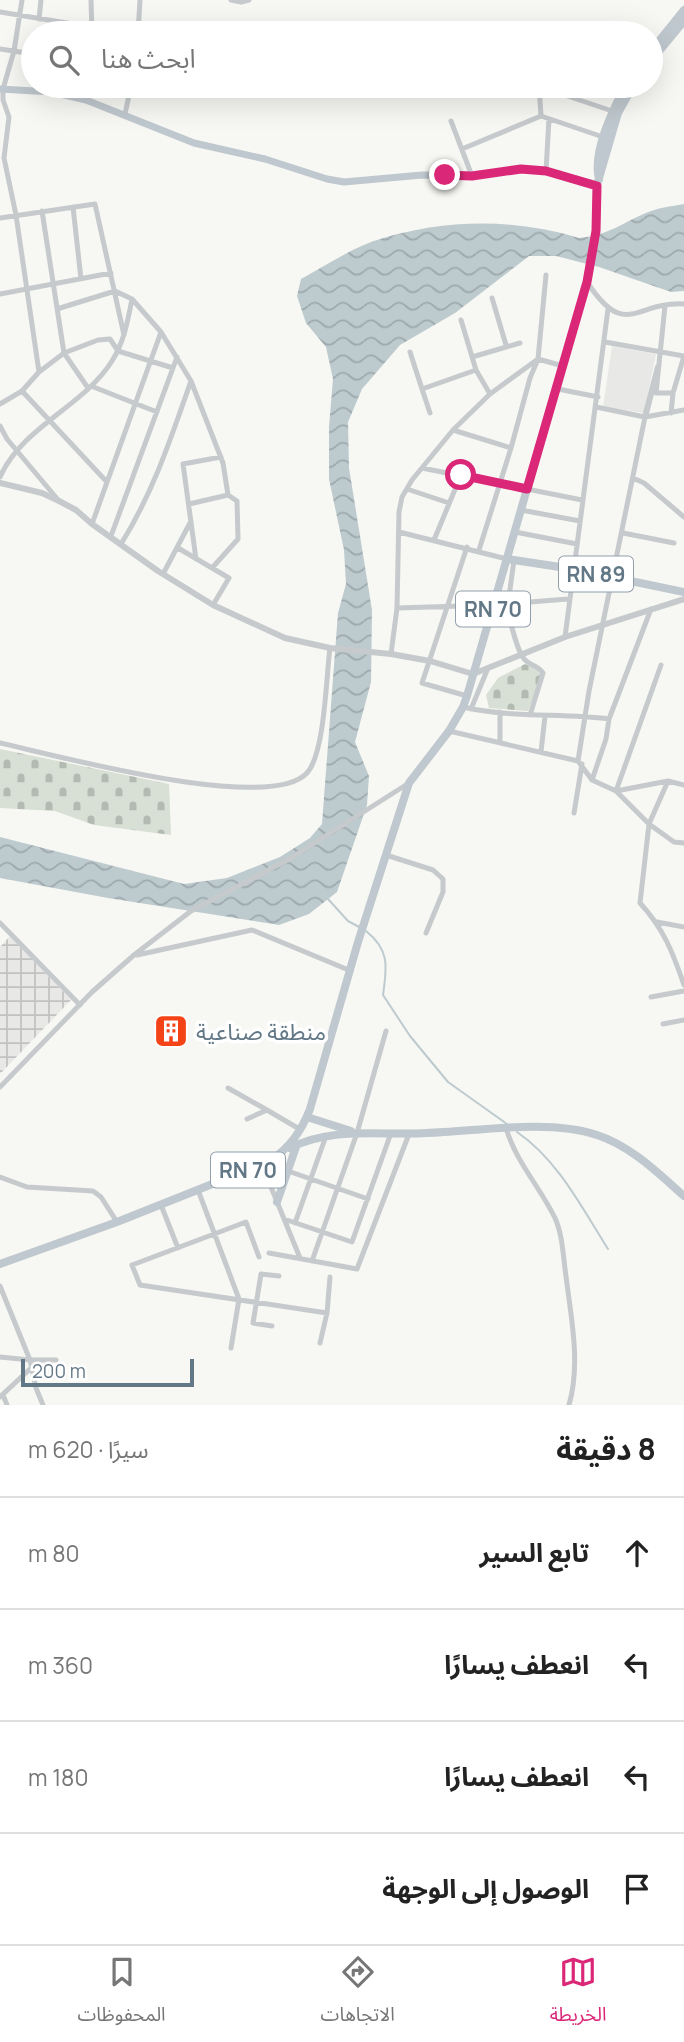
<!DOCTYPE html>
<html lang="ar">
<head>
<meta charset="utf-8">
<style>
  :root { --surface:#fff; --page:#f2f2f2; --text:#222; --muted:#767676; --line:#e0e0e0; --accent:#db2777 }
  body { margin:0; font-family:Manrope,"Noto Sans Arabic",sans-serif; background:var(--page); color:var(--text); direction:rtl }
  .scale { position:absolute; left:21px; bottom:18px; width:173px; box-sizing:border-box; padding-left:7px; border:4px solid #637887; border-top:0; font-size:19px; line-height:24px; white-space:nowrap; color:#637887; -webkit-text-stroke:5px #fff; paint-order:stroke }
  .stop { position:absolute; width:21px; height:21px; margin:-16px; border:5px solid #db2777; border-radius:50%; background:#fff }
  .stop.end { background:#db2777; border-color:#fff; box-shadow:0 2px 7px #0008 }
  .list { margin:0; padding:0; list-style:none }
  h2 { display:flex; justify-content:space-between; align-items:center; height:91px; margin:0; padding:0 28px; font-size:30px }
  h2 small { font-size:23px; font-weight:400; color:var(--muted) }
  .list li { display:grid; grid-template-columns:46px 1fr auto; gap:21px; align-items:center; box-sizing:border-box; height:112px; padding:0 28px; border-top:2px solid var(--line) }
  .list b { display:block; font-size:26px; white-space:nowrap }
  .list em { font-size:23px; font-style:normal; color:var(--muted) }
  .icon { flex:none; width:38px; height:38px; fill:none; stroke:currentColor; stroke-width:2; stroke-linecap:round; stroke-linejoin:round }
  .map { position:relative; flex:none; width:684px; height:1405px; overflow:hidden; direction:ltr }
  .search { position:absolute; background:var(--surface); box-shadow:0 7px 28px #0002; left:21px; right:21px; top:21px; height:77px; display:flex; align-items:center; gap:18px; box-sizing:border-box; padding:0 24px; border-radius:38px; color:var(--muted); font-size:26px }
  .sheet { height:539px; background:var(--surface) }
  nav { display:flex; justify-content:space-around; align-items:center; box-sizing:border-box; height:98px; border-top:2px solid var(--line); background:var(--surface); font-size:19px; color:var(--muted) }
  nav a { display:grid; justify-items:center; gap:4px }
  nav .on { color:var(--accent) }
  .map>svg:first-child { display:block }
</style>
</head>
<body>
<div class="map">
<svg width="684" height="1405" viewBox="0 0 684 1405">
  <defs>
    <pattern id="industrial-grid" width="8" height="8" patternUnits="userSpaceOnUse" patternTransform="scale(1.75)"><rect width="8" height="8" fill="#e8e9e7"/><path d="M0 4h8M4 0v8" fill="none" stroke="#c0c2c1"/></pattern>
    <pattern id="cemetery-stones" width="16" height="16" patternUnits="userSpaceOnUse" patternTransform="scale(1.75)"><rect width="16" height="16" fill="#d8dfd4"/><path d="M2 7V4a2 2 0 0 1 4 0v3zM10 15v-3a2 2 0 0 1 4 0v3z" fill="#b3bab2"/></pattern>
    <pattern id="water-waves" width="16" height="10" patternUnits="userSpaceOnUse" patternTransform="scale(1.75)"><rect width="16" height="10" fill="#bdcace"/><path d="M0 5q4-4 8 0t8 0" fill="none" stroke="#9da9ad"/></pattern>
  </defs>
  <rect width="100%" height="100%" fill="#f7f7f3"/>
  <path fill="#e8e9e7" d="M612,346L656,354L644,413L603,407Z"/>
  <path fill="url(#industrial-grid)" d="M10,936L71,1000L0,1074V947Z"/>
  <path fill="url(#cemetery-stones)" d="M525,664L539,670L542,675L528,711L489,708L486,695L498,678Z
    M0,749L169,784L171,835L94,825L55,811L0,808Z"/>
  <path fill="url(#water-waves)" d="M684,204V291L671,292L599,267L556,256H529L455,313L400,345L362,389L348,422L349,468L372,610L371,682L355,742L369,776L367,805L337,892L309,914L279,925L108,898L0,878V837L184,884L227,878L280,857L310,838L322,824L338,613L346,584L344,550L329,479V427L333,379L326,347L306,323L297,296L301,279C323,267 354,247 377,240C444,219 513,218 579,238C611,235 624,221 651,211C662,207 673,206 684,204Z"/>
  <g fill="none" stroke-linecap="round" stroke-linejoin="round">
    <path stroke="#bdcace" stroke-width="2" d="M328,899L348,921L361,928
      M366,931C390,950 387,967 383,995L410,1036L448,1082L507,1124
      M517,1132C558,1160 582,1208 608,1249"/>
    <path stroke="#c6cacd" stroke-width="5" d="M22,0L14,51L3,89V100L9,117L4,158L16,215L39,372
      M91,0L92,33
      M231,0L241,2L249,0
      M0,12L91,27
      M39,19L41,0
      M138,33L140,0
      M0,49L33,54
      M538,86L615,112
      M539,86L541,116
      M86,100L88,86
      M125,114L131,86
      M451,121L472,176
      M462,149L541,116L606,138
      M546,171L549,119
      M73,207L81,279
      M42,211L64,353L88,388
      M0,218L95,204L124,335
      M587,282C626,341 635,301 684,304
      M0,294L111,273
      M492,298L506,345
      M665,306L656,393H673L671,413
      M57,309L115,291L132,299L161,332L191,381L223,463L228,495L237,501L238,539L212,568
      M461,320L476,370L490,394
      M605,342L684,356
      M410,352L422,389
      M472,357L520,343
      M91,386L157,412
      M558,389L598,397
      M22,391L106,481
      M673,393L684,356
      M0,404L22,391L39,372L64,353L98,340L110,339L118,351L173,368
      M596,407L645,417L684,410
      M430,413L422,389L476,370
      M0,426L7,439L59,501
      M453,430L511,448
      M422,468L582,500
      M0,477C23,426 83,407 112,361C124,342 128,320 132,299
      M633,478L644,483L684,517
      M407,489L449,503
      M189,504L228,495
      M521,510L580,521
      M92,524L161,332
      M399,532L507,559
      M515,532L577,544
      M623,533L674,543
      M111,536L177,357
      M434,540L461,475
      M121,544C153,493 171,438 191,381
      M178,548L229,578L213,605
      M479,550L511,448L530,378L538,359L546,275
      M196,559L183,464L221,457
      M163,574L191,521
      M506,604C510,618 516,651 525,660C531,666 539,666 543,673L530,715
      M508,604L514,560
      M397,608L494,605L568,599
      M565,637L608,309
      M391,654L397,608L399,512L402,497L412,480L453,430L490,394L538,359L563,366
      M467,696L422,683L467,547
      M463,707C511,718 561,713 609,719
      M471,709L488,668
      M500,712V743
      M449,731L578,761L589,691L645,417
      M0,743C55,755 269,814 307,773C325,753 326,677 330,648
      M541,752L545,716
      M578,761L592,780L616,791L649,824L674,842L684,843
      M592,780L606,739L609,719L651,609
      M668,781L649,824L640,903C664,929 673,953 684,985
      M616,791L661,665
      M616,791L668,781L684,785
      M574,813L582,764
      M386,855L433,870L443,879V892L426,933
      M657,922L684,927
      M0,923L80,1005
      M137,955L252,930L351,971
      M651,997L684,991
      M663,1024L684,1020
      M0,1087L92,992L134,955L191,911L291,858L409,783
      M228,1088L267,1110
      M247,1119L267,1110L301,1130
      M506,1128C516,1162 540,1187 555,1218C563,1236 563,1257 566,1276C571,1318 581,1363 569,1405
      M262,1165L300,1258
      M288,1171L368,1199
      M0,1177L27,1187L93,1191L101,1197L117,1222
      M198,1190L239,1299L231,1348
      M161,1205L178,1248
      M284,1219L352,1242L391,1133
      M295,1223L326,1136
      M269,1253L357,1269L409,1134
      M259,1257L246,1222L132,1265L140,1285L327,1313
      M312,1261L357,1133L386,1031
      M0,1286L30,1360L0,1357
      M272,1326L253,1323L261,1274L279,1276
      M320,1343L327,1313L330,1277
      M3,1395L7,1405
      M0,1397L31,1368
      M43,1405L36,1388L30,1360H56"/>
    <path stroke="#c6cacd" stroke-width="6" d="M645,417L658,367
      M0,483L42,493L59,501L76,510L92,524L158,571L213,605L285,638L330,648L391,654L430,661L473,674L565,637L684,599"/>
    <path stroke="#bfc8ce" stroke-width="7" d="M0,89L52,92L86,100L194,143L265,159L327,179L344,182L422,175L472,176L521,169L546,171L597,185"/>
    <path stroke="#bfc8ce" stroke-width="8" d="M651,51L684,10
      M651,61L684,21
      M599,179C592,152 613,110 625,86
      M507,559L573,569L684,592
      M307,1117L351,1131
      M290,1148C334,1126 381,1136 427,1133C479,1131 548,1119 597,1135C631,1146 658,1173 684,1196
      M277,1202L297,1144
      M0,1264L117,1222L270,1161C290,1147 301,1132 310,1109L358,942L409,783L449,731L463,707L467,696L587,282L596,231L597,185L618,113L633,86"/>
  </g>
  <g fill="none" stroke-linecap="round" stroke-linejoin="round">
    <path stroke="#db2777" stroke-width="9" d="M445,175L472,176L521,169L546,171L597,186L596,231L587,282L527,489L461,475"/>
  </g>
  <defs>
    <g id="building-square" transform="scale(1.75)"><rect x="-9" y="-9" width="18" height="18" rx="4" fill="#f44317" stroke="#fff"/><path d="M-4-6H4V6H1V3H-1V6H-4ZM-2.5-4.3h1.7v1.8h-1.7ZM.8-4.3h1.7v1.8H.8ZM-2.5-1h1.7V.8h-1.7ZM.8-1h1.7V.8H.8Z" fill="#fff"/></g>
  </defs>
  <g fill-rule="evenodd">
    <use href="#building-square" x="171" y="1031"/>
  </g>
  <g text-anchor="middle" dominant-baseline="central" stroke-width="7" stroke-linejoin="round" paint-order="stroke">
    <g fill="#fff" stroke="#92a0ab" stroke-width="2">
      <rect x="559" y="556.5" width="74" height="35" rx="5"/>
      <rect x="456" y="591.5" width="74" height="35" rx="5"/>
      <rect x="211" y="1152.5" width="74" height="35" rx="5"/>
    </g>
    <g font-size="21" font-weight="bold" fill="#637887">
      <text x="596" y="574">RN 89</text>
      <text x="493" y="609">RN 70</text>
      <text x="248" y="1170">RN 70</text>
    </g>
    <g font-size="23" fill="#637887" stroke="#fff" text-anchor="start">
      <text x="196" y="1031">منطقة صناعية</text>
    </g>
  </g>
</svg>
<div class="scale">200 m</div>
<div class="stop" style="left:461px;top:475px"></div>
<div class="stop end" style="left:445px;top:175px"></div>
<div class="search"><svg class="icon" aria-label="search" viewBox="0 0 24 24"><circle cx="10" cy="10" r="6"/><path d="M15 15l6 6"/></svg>ابحث هنا</div>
</div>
<section class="sheet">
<h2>8 دقيقة<small>سيرًا · 620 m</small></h2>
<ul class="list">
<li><svg class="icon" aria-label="ahead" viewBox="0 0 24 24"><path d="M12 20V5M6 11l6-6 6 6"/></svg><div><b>تابع السير</b></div><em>80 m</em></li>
<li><svg class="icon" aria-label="left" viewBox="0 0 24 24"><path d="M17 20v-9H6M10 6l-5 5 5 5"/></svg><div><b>انعطف يسارًا</b></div><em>360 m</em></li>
<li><svg class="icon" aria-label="left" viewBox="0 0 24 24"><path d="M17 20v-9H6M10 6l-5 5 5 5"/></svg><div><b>انعطف يسارًا</b></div><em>180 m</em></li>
<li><svg class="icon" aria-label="arrive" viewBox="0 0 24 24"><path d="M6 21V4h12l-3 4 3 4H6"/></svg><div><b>الوصول إلى الوجهة</b></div></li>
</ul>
</section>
<nav>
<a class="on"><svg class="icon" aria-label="map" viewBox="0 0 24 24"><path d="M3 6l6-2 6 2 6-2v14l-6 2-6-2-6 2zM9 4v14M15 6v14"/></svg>الخريطة</a>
<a><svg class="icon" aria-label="directions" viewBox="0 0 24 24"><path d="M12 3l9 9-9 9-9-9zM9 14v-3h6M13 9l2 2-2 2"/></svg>الاتجاهات</a>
<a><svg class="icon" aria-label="saved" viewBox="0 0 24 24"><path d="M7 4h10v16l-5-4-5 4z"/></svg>المحفوظات</a>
</nav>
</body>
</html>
